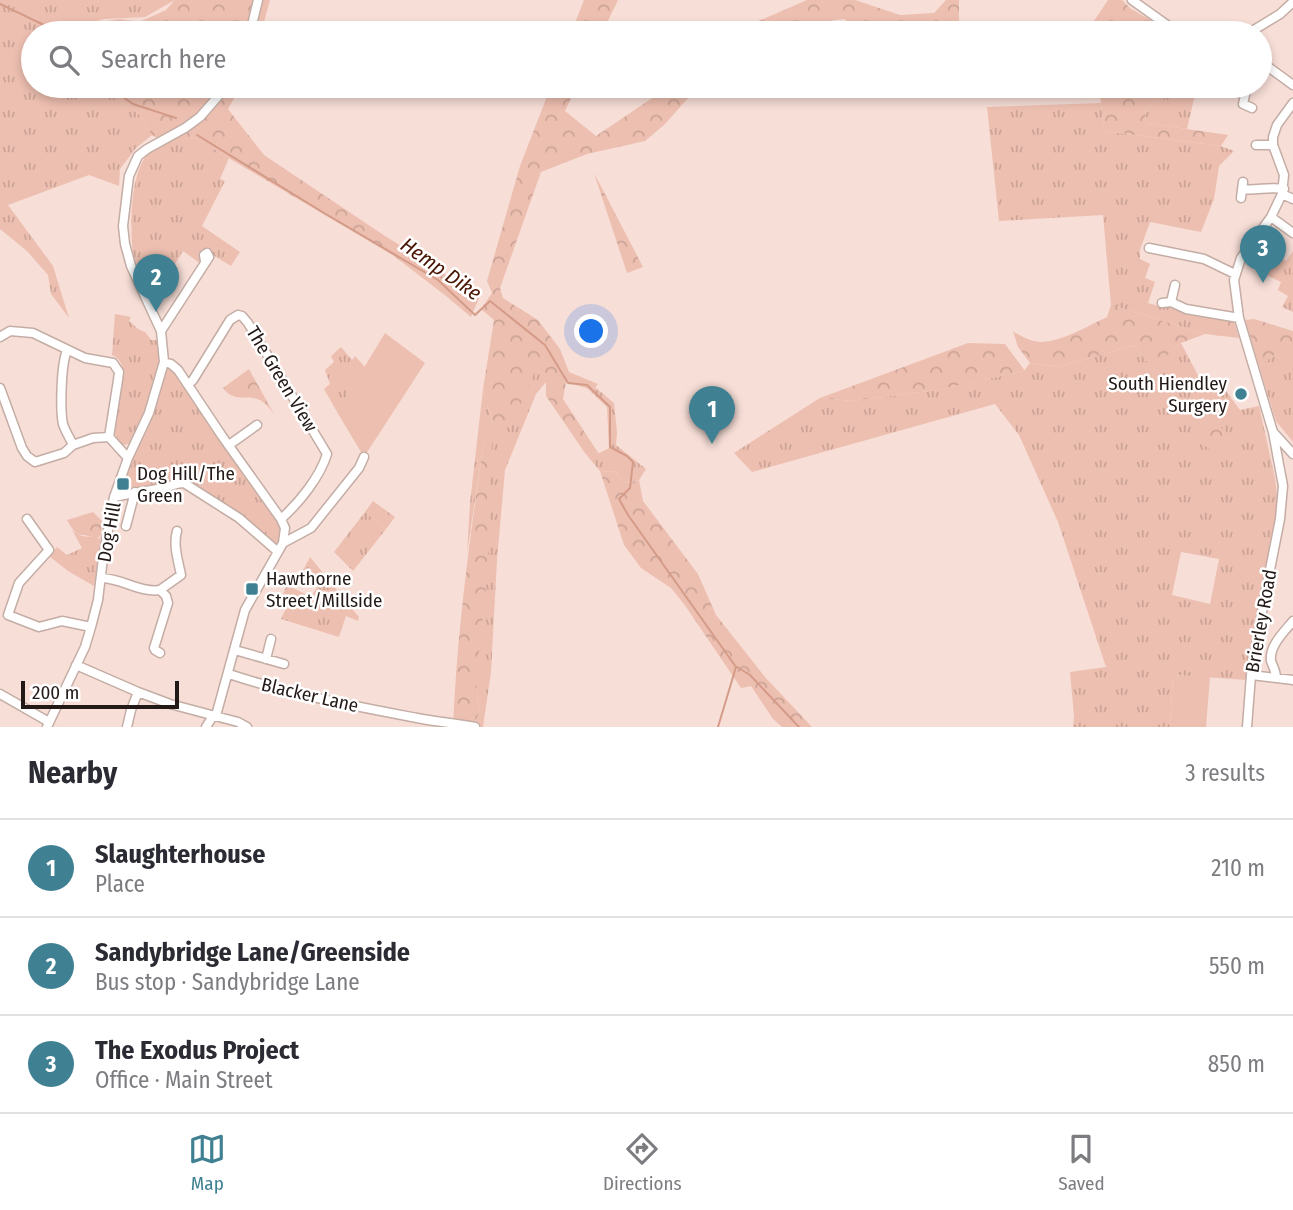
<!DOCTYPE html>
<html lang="en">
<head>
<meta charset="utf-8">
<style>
  :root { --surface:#fff; --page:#f7f7f7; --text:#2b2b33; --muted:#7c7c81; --line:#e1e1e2; --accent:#3f8092 }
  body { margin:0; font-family:"Fira Sans Condensed",sans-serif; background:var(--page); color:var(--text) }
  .scale { position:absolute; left:21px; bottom:18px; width:158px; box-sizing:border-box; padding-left:7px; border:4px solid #231a17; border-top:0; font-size:19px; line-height:24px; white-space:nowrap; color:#231a17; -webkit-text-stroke:5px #fff; paint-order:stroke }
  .you { position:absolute; left:592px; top:332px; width:24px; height:24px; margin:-18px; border:5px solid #fff; border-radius:50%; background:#1a73e8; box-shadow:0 0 0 10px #1a73e833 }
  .badge { display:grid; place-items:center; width:46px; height:46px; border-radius:50%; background:var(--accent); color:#fff; font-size:23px; font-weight:700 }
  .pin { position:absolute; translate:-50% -58px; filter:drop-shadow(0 2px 4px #0008) }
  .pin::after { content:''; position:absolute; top:37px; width:24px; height:21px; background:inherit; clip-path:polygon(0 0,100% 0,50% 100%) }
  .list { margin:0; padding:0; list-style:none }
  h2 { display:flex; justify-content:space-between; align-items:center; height:91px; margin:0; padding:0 28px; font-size:30px }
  h2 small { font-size:23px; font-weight:400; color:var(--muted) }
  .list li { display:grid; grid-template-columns:46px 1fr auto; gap:21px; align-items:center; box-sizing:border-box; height:98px; padding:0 28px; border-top:2px solid var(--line) }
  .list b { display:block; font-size:26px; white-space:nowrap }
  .list p { margin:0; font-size:23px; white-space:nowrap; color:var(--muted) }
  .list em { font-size:23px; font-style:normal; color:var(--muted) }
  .icon { flex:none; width:38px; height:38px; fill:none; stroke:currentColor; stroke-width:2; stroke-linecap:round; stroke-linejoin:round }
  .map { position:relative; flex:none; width:1293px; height:727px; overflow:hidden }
  .search { position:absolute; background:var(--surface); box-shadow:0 4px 10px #0003; left:21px; right:21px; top:21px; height:77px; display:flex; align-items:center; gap:18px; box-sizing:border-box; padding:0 24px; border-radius:38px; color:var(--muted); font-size:26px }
  .sheet { height:385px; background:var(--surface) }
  nav { display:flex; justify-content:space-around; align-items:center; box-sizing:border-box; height:98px; border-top:2px solid var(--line); background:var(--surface); font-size:19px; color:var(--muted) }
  nav a { display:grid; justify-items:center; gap:4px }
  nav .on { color:var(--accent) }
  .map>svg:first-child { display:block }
</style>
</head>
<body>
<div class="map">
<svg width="1293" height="727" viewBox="0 0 1293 727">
  <defs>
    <pattern id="grass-tufts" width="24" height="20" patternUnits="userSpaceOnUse" patternTransform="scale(1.75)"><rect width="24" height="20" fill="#edbfb0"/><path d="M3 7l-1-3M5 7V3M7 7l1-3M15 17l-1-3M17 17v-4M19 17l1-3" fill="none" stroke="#cba497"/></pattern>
    <pattern id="forest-crowns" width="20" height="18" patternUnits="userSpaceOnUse" patternTransform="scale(1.75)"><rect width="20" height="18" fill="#edbfb0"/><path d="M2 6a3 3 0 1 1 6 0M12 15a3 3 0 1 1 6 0" fill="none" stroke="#cba497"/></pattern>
  </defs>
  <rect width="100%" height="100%" fill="#f7ded7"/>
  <path fill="url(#grass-tufts)" fill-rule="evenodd" d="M0,0H175L145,17L104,19L59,33H33V86H101L109,94L139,114L152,135L136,148L120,169L119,186L89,175L8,205L53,266L69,318L51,294L48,275L27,251L0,229Z
    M1188,86H1197L1187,129L1146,123L1145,108Z
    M1101,103L1104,131L1221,146L1234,151L1219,166L1214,199L1201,232L1150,222L1140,250V259L1150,264L1145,278L1155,282L1148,303L1162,307L1169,305L1185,312L1205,317V334L1111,305L1103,215L999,221L987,107Z
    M193,137L229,158L220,179L225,181L202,226L240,252L231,266L213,255L205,267L183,251L175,264L162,256L142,287C140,282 137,277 136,272C129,244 127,168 152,150C164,141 179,140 193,137Z
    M1293,251V312L1282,307L1288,296L1278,290L1281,282L1260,272L1270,252L1286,261Z
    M115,314L131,317L129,321L138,329L145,332L151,340H156C157,344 159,347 160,351C162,367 141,426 132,440C129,445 128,444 123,445L117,441L115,433L123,372C122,363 120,359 112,355Z
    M1181,343L1201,381L1213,387H1223L1240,410L1259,406L1275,478L1278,505L1247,680L1173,675L1170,727H1073L1074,716L1070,672L1106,667L1058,522L1019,435L995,404L752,472L734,453L820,398L852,401L937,390L1024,371L1030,363L1059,367L1135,345L1146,361L1169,352ZM1181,552L1219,559L1210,604L1172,595Z
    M341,347L352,360L355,356L365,367L337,412L324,389L330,384L325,370L334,362L331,356Z
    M1290,350H1293V442L1276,421L1259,366L1274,355Z
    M164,362L171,364L281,519L277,551L184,483L114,497Z
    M535,368L547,381L536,394L505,470L497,560L491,672L483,727H473L479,713L476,680L484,441L467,553L470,503L483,389L493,424Z
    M595,387L614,403L617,432L616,445L646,469L639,480L626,483L616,472L600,471L585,453C595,456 600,453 609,448L607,407L587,388L593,390Z
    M365,512L386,529L353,571L334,552Z
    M72,530C82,539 87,535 99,539L101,535L94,586L68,571L49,556L57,547L67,555L82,548Z
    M310,557L359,617L358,621L346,616L339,637L281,619L287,606L279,603L287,585L311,597L319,584L301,574Z"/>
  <path fill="url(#forest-crowns)" d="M175,0H270L261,33H61L93,23L120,19L139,22L166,10Z
    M584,0H618L602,33H571Z
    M807,0H855L900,15L934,13L946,0H959V23L979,22L1061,25L1077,33H997L988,30L945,33H878L859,32L844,19L827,21L803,33H734L740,29Z
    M1108,0H1122L1131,9L1174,33H1086Z
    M101,86H241L228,109L264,155L388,238L420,257L479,298L471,317L446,296L394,256L193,137L165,143L152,135L139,114L109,94Z
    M551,86H577L565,111L596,136L670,86H699L664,125L645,141L587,154L541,172L500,288L503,298L538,320L560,349L569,372L598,384L593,390L566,382L563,399L599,454L593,456L585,453L546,396V381L536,369L510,428L493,424L483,389L494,320L481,309L492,293L487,281L520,166Z
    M1099,86H1188L1145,108L1146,123L1228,135L1221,146L1104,131Z
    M594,173L643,267L627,273Z
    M1111,305L1205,334V317L1234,321L1239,338L1205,334L1181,343L1169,352L1163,370L1146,361L1135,345L1059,367L1030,363L1018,347L1013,331C1020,336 1030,341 1039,342C1059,343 1088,326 1107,317Z
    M1254,319L1293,331V350L1274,355L1259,366L1245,320Z
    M968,343L1005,344L1025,371L937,390L852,401L820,398Z
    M249,369L275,416C272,411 267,405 263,402C249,392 236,405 223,388Z
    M1205,422L1216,423L1231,436V443L1223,451L1217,454L1205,446L1195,426Z
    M484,440L492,443L487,577L476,680L479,713L473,727H453C457,631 470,536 484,440Z
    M600,471L616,472L626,483L639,480L643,501L698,574L716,615L765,677L812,727H782L773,719L751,686L741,688L684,604L671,588L641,568L624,545Z
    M373,501L395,517L386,529L365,512Z
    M93,512L102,521L101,535L96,540C81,529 80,544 67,520Z"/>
  <path fill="#edbfb0" d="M385,333L425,363L364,457L337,412Z
    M1173,675L1210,677L1206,727H1170Z"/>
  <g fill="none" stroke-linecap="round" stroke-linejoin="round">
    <path stroke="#d49b88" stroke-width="2" d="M0,4L44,25L45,33
      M107,86L133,104L176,118
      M197,135L324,213L438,280L475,315L490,301L545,345L568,383L587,385L610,407V447L627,456L633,462L630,488L619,499L628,515L736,667L718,727
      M737,667L750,675L799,727"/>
    <g stroke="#c4ada5" stroke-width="11">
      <path id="minor" d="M1132,0L1167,25L1186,33
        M250,33L258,0
        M1249,33L1280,14L1293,2
        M1260,61L1293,85
        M1247,86L1243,104L1252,108
        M1256,145H1273
        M1242,189C1256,191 1270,186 1284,189
        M1282,194L1293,199
        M1241,198L1243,182
        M1271,217L1293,233
        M1149,248L1204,259L1235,274
        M1171,302L1186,309L1239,318
        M1162,303L1171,302L1175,285
        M161,331L209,257L207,253L204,255L205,261
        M0,337L10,331L33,333L85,358L113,363L119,372L118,380L109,437L128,458
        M67,351C61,363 60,411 63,424C65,431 70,438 73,445
        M164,362L171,364L178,370L222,436L281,519L285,528L283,543L245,610L217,712L211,719L206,727
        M188,385L193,380L230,320L238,315L242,316L248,323L327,454C320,477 299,503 281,519
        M0,388L22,448L27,456L35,462L64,453L73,445L93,438L109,437
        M1273,432L1293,454
        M229,445L257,425
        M114,497C131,493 150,491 167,487C174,485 177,483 184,483L239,518L277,551
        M27,519L49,550L19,583L8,615L39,627L62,621L91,627
        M126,526L135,492
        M283,543L311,528L359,468L364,457
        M101,578C121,578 140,593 160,590
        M160,590L181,575C178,560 173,545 177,531
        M235,650L284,664
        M160,653L155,650L154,648L168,603L166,596L160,590
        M266,659L271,639
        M76,665L138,692L170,704L238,722L247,727
        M229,674C289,694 354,706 417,718C436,722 456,723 475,727
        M1251,675L1293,680
        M1276,678C1276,671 1273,667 1271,661C1269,646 1284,632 1293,621
        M0,694L49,722
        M47,727L85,647L91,627L98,600L103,558L114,497L128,458L149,413L164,362L161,331L131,266L125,244L123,226L129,176L138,156L147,149L185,128L200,117L227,86
        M127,727L131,710L138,692
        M1247,727L1251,675L1265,595L1280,519L1283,486L1273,432L1239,318L1234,280L1241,258L1271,217L1282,194L1284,175L1273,145V137L1277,125L1293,103"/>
    </g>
    <use href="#minor" stroke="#fff" stroke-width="8"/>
  </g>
  <g fill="#3f8092" stroke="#fff" stroke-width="2.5">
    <circle cx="1241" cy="394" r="7"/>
    <rect x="116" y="477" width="14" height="14" rx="3.5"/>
    <rect x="245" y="582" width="14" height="14" rx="3.5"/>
  </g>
  <g text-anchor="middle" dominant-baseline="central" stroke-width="5" stroke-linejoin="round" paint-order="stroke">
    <g font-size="19" fill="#231a17" stroke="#fff">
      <text transform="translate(282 379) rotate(59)">The Green View</text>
      <text transform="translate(109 532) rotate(-80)">Dog Hill</text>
      <text transform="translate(1261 621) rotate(-80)">Brierley Road</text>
      <text transform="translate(310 695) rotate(13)">Blacker Lane</text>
    </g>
    <g font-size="19" fill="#231a17" stroke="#fff" text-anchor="start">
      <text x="1227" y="383" text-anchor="end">South Hiendley<tspan x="1227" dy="22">Surgery</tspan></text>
      <text x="137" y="473">Dog Hill/The<tspan x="137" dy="22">Green</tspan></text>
      <text x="266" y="578">Hawthorne<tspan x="266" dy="22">Street/Millside</tspan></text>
    </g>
    <g font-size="21" font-style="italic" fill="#4a1604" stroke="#fff">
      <text transform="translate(441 269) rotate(35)">Hemp Dike</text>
    </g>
  </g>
</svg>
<div class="scale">200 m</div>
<div class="you"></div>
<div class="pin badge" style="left:712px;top:444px">1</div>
<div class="pin badge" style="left:156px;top:312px">2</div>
<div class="pin badge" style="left:1263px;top:283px">3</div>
<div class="search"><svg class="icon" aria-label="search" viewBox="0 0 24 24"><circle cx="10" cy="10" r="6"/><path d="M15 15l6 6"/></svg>Search here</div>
</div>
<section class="sheet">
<h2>Nearby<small>3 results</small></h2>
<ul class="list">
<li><span class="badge">1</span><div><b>Slaughterhouse</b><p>Place</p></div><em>210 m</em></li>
<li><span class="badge">2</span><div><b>Sandybridge Lane/Greenside</b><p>Bus stop · Sandybridge Lane</p></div><em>550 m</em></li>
<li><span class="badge">3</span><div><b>The Exodus Project</b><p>Office · Main Street</p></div><em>850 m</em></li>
</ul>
</section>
<nav>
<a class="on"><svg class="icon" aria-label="map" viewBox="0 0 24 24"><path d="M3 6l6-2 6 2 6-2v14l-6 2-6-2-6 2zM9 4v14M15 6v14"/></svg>Map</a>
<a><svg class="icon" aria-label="directions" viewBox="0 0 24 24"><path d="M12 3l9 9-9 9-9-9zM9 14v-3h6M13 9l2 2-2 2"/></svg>Directions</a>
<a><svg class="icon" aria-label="saved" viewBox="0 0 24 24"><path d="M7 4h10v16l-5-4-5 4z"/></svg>Saved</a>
</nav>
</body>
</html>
